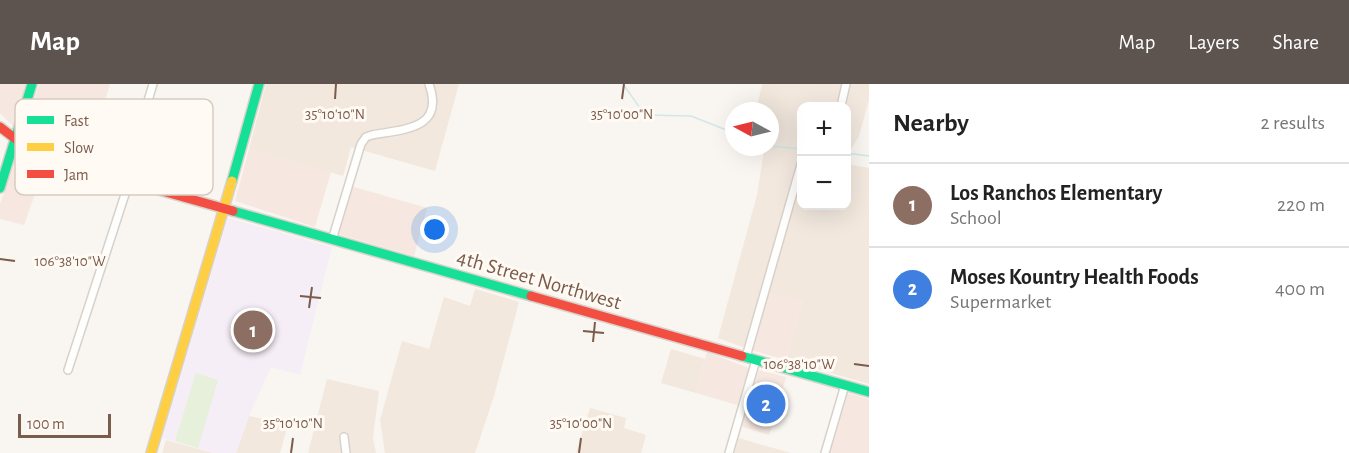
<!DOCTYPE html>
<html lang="en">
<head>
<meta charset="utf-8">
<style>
  :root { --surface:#fff; --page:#f2f2f2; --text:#222; --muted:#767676; --line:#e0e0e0; --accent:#5d544f }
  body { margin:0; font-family:"Alegreya Sans",sans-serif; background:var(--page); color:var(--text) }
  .controls { position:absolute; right:18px; top:18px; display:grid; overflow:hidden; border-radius:12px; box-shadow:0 6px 24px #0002 }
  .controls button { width:54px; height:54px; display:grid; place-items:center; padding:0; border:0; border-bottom:2px solid var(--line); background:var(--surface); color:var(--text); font:30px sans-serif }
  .compass { position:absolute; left:725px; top:18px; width:54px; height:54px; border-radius:50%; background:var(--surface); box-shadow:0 6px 24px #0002; rotate:277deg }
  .scale { position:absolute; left:18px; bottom:15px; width:93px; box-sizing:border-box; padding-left:6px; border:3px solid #7a5c4d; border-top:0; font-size:16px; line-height:21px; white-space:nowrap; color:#7a5c4d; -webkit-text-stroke:4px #fffaf3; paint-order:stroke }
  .you { position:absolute; left:435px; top:146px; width:21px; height:21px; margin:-15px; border:4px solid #fff; border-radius:50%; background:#1a73e8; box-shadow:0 0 0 9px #1a73e833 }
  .badge { display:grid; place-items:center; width:39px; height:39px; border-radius:50%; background:var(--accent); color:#fff; font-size:20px; font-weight:700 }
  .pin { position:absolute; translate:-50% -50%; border:3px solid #fff; box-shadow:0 2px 6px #0006 }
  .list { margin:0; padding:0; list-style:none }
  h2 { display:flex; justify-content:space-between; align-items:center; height:78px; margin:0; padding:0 24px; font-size:26px }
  h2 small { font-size:20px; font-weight:400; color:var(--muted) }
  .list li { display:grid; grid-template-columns:39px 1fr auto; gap:18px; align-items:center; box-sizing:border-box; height:84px; padding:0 24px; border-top:2px solid var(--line) }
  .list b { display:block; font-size:22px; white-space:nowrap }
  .list p { margin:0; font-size:20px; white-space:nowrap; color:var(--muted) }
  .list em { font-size:20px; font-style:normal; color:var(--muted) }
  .map { position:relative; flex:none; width:869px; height:369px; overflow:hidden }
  header { display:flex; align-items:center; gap:36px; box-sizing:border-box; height:84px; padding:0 30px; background:var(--accent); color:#fff }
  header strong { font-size:28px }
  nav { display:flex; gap:33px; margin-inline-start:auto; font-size:21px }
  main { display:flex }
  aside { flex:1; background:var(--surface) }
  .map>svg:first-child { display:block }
</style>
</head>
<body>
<header>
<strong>Map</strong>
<nav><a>Map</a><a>Layers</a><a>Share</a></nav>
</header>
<main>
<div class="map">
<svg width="869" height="369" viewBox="0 0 869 369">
  <rect width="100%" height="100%" fill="#f9f5f0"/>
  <path fill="#f2e8de" d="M266,0H459L435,87L351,63L343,92L249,65Z
    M762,0H869V16L859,52L847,72L846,22H802V122H846L847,80L869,84V300L786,276L802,218L767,209L751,266L718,254L757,111L764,67L761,63H770V27H756Z
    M475,205L519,218L494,312L475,369H385L380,336L402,257L429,265L444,213L470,222Z
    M671,265L705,275L696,309L661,299Z
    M327,295L379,307L373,354L376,369H308Z
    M590,324L626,334L624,344L646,351L641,369H576Z
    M249,332L288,340L280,369H236Z
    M739,354L766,362L791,369H734Z
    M166,356L213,369H162Z"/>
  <path fill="#f6e8e1" d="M0,0H26L13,42L0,29Z
    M39,0H110L97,43L99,44L89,76L66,69L28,50L26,46Z
    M249,65L331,88L315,143L235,117Z
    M20,70L41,79L39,85L41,93L24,141L0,135V120L17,73Z
    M351,102L427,124L414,172L338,150Z
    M767,209L802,218L786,276L751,266Z
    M707,268L749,284L737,321L696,309Z
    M759,286L786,293L769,351L740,342Z
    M839,307L869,315V369H821Z"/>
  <path fill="#f6eef6" d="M228,134L332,163L300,291L271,283L249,332L236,369H214L162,354Z"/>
  <path fill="#e7f0db" d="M196,289L218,296L198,364L175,357Z"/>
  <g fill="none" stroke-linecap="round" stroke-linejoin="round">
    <path stroke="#d0e8ea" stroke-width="1.5" d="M623,0L645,31L691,32L734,49
      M770,62L802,65
      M846,69L869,72"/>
    <g stroke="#d7d1cb" stroke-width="10">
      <path id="street" d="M841,22L846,0
        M124,97L153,0
        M332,156L361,60L366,53L372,51C405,45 445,45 429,0
        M746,273L802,77
        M68,286L129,98
        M344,353L346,369
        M729,369L756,276
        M825,369L845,301"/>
    </g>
    <g stroke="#d9d2cb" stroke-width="12">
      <path id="fast" d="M232,97L259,0
        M0,104L32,0
        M233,127L531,212
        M742,272L869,308"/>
    </g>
    <g stroke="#d9d2cb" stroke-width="12">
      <path id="slow" d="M151,369L232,97"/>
    </g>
    <g stroke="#d9d2cb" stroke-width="12">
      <path id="jam" d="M0,43L26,63L56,77L233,127
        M531,212L742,272"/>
    </g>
    <use href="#street" stroke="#fefefd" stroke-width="7"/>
    <use href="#fast" stroke="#16e098" stroke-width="9"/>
    <use href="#slow" stroke="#ffcf43" stroke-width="9"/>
    <use href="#jam" stroke="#f24e42" stroke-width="9"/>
  </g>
  <path fill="none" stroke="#7a5c4d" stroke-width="2" d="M335,15L336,0M622,15L624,0M0,175L15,177M300,212L321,214M309,224L312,203M583,247L604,249M593,258L595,238M854,280L869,282M291,369L293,354M579,369L581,354"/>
  <g text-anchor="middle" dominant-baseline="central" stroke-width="6" stroke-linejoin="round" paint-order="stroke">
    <g font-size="21" fill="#7a5c4d" stroke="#fffaf3">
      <text transform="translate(539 196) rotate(16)">4th Street Northwest</text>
    </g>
  </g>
  <rect x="15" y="15" width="198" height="96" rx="9" fill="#fffaf3" stroke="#d7cbc1" stroke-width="1.5"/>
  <rect x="27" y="32" width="27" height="8" fill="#16e098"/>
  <rect x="27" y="59" width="27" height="8" fill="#ffcf43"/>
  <rect x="27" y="86" width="27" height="8" fill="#f24e42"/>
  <g font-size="16" fill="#7a5c4d">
    <text x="64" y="42">Fast</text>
    <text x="64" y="69">Slow</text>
    <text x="64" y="96">Jam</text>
  </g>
  <g font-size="15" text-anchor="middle" fill="#7a5c4d" stroke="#fffaf3" stroke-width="6" stroke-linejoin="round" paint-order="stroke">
    <text x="335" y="35">35°10'10"N</text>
    <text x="622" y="35">35°10'00"N</text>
    <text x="70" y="182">106°38'10"W</text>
    <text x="799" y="285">106°38'10"W</text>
    <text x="293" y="344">35°10'10"N</text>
    <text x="581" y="344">35°10'00"N</text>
  </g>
</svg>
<div class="controls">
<button>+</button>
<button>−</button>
</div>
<svg class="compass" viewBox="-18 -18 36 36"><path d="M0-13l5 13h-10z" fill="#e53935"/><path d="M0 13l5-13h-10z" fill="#767676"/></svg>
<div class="scale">100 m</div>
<div class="you"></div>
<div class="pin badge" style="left:253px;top:246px;background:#8d6e63">1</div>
<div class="pin badge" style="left:766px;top:320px;background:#3f7fe0">2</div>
</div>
<aside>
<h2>Nearby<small>2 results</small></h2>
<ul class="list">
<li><span class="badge" style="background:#8d6e63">1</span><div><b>Los Ranchos Elementary</b><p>School</p></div><em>220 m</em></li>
<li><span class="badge" style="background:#3f7fe0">2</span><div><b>Moses Kountry Health Foods</b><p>Supermarket</p></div><em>400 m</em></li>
</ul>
</aside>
</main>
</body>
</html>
